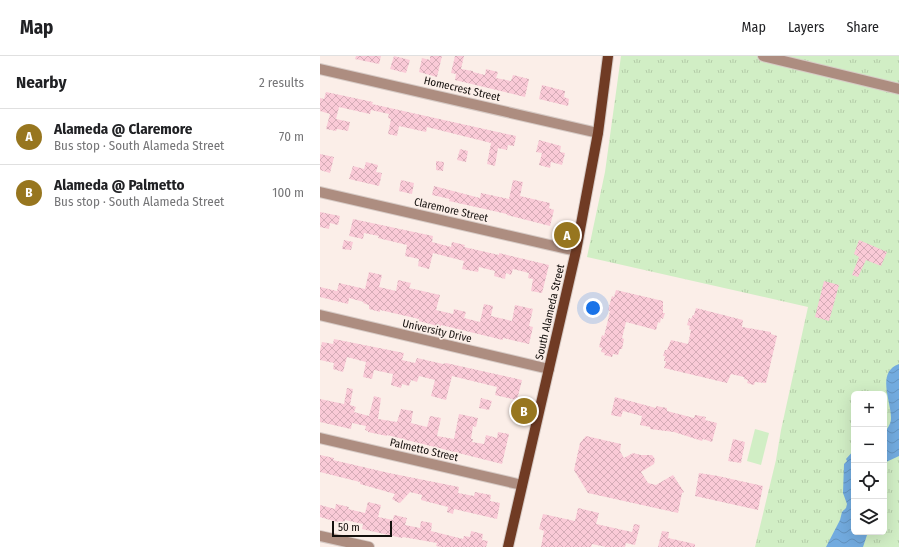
<!DOCTYPE html>
<html lang="en">
<head>
<meta charset="utf-8">
<style>
  :root { --surface:#fff; --page:#f2f2f2; --text:#202124; --muted:#757577; --line:#e0e0e0; --accent:#97761f }
  body { margin:0; font-family:"Fira Sans Condensed",sans-serif; background:var(--page); color:var(--text) }
  .controls { position:absolute; right:12px; bottom:12px; display:grid; overflow:hidden; border-radius:6px; box-shadow:0 4px 16px #0002 }
  .controls button { width:36px; height:36px; display:grid; place-items:center; padding:0; border:0; border-bottom:1px solid var(--line); background:var(--surface); color:var(--text); font:20px sans-serif }
  .scale { position:absolute; left:12px; bottom:10px; width:60px; box-sizing:border-box; padding-left:4px; border:2px solid #14100d; border-top:0; font-size:11px; line-height:14px; white-space:nowrap; color:#14100d; -webkit-text-stroke:3px #fbeee8; paint-order:stroke }
  .you { position:absolute; left:273px; top:252px; width:14px; height:14px; margin:-10px; border:3px solid #fff; border-radius:50%; background:#1a73e8; box-shadow:0 0 0 6px #1a73e833 }
  .badge { display:grid; place-items:center; width:26px; height:26px; border-radius:50%; background:var(--accent); color:#fff; font-size:13px; font-weight:700 }
  .pin { position:absolute; translate:-50% -50%; border:2px solid #fff; box-shadow:0 1px 4px #0006 }
  .list { margin:0; padding:0; list-style:none }
  h2 { display:flex; justify-content:space-between; align-items:center; height:52px; margin:0; padding:0 16px; font-size:17px }
  h2 small { font-size:13px; font-weight:400; color:var(--muted) }
  .list li { display:grid; grid-template-columns:26px 1fr auto; gap:12px; align-items:center; box-sizing:border-box; height:56px; padding:0 16px; border-top:1px solid var(--line) }
  .list b { display:block; font-size:15px; white-space:nowrap }
  .list p { margin:0; font-size:13px; white-space:nowrap; color:var(--muted) }
  .list em { font-size:13px; font-style:normal; color:var(--muted) }
  .icon { flex:none; width:22px; height:22px; fill:none; stroke:currentColor; stroke-width:2; stroke-linecap:round; stroke-linejoin:round }
  .map { position:relative; flex:none; width:579px; height:491px; overflow:hidden }
  header { display:flex; align-items:center; gap:24px; box-sizing:border-box; height:56px; padding:0 20px; background:var(--surface); border-bottom:1px solid var(--line) }
  header strong { font-size:19px }
  nav { display:flex; gap:22px; margin-inline-start:auto; font-size:14px }
  main { display:flex }
  aside { flex:1; background:var(--surface) }
  .map>svg:first-child { display:block }
</style>
</head>
<body>
<header>
<strong>Map</strong>
<nav><a>Map</a><a>Layers</a><a>Share</a></nav>
</header>
<main>
<aside>
<h2>Nearby<small>2 results</small></h2>
<ul class="list">
<li><span class="badge">A</span><div><b>Alameda @ Claremore</b><p>Bus stop · South Alameda Street</p></div><em>70 m</em></li>
<li><span class="badge">B</span><div><b>Alameda @ Palmetto</b><p>Bus stop · South Alameda Street</p></div><em>100 m</em></li>
</ul>
</aside>
<div class="map">
<svg width="579" height="491" viewBox="0 0 579 491">
  <defs>
    <pattern id="grass-tufts" width="24" height="20" patternUnits="userSpaceOnUse"><rect width="24" height="20" fill="#d1eec5"/><path d="M3 7l-1-3M5 7V3M7 7l1-3M15 17l-1-3M17 17v-4M19 17l1-3" fill="none" stroke="#b3cba8"/></pattern>
    <pattern id="water-waves" width="16" height="10" patternUnits="userSpaceOnUse"><rect width="16" height="10" fill="#72abdf"/><path d="M0 5q4-4 8 0t8 0" fill="none" stroke="#6292be"/></pattern>
    <pattern id="building-cross-hatch" width="8" height="8" patternUnits="userSpaceOnUse"><rect width="8" height="8" fill="#facad7"/><path d="M0 0l8 8M0 8l8-8" fill="none" stroke="#d5acb7"/></pattern>
  </defs>
  <rect width="100%" height="100%" fill="#fbeee8"/>
  <path fill="url(#grass-tufts)" fill-rule="evenodd" d="M301,0H579V491H435L456,404L461,374L488,251L267,201L285,116ZM534,338H564V476H534Z"/>
  <path fill="#d1eec5" d="M435,373L449,377L441,409L427,405Z"/>
  <path fill="url(#water-waves)" d="M579,308V400L564,407C564,400 562,386 564,379C566,372 571,370 571,362C571,345 556,316 579,308Z
    M534,394V476H548L543,491H506L520,464L522,456L526,452L527,448L523,437L524,408L527,405L526,403Z"/>
  <path fill="url(#building-cross-hatch)" d="M36,0H61L59,8L35,3Z
    M74,0L90,4L86,17L70,13Z
    M110,0H122L117,21L99,16L102,2L110,4Z
    M135,0H144L141,13L153,15V16L165,19L166,13L178,16L176,22L191,25L193,19L209,23L205,41L135,24L136,18L131,17Z
    M222,29L245,35L244,41L249,43L248,50L219,43Z
    M6,36L53,46L52,48L196,80L194,90L188,89L187,94L178,92L175,110L167,108L171,87L107,71L106,76L79,70L77,80L68,78L71,63L68,62L69,58L51,54L50,58L19,51L16,63L30,66L28,75L17,73L16,75L6,73L10,58L0,55V42L4,43Z
    M219,84L241,90L240,96L245,97L242,109L231,106L230,112L219,109L222,97L216,96Z
    M140,93L148,95L146,106L137,104Z
    M0,98L14,101L10,117L0,114Z
    M116,105L124,106L123,115L116,114Z
    M46,106L58,109L56,116L62,117L59,130L29,123L33,110L44,113Z
    M81,124L94,127L92,138L79,135Z
    M193,124L203,126L200,140L230,147L229,152L234,154L230,170L187,159V158L129,145L130,143L112,139L114,130L160,142L161,137L189,143Z
    M0,156L20,160L18,169L10,167L9,173L0,171Z
    M33,163L113,180L112,186L131,191L132,186L145,189L144,191L179,199V197L229,209L222,237L211,235L213,223L208,222L209,217L193,213L191,219L186,217L185,223L174,220L175,215L159,211L158,216L142,213L144,205L113,197L109,213L98,210L99,203L85,200L87,189L58,182L59,180L44,177L43,183L29,180Z
    M24,184L33,186L31,194L22,193Z
    M539,184L567,196L561,210L546,204L538,221L532,219L539,201L534,198Z
    M49,216L62,219L59,231L76,235L78,224L91,227L89,232L120,239L116,254L133,258L134,253L146,256L144,262L160,266L164,248L173,250L171,260L192,265L195,249L213,253L209,270L213,271L209,288L183,282V284L121,269V271L99,265V263L60,254V256L49,253V249L43,247L44,246L29,242L28,248L0,241V231L17,235L19,227L45,233Z
    M504,225L519,229L509,265L495,261Z
    M296,234L343,245V257H345L343,263L341,262L340,267L338,266L336,274L306,266L302,282L304,283L302,293H300L298,299L293,298L292,301L284,299L285,297L281,296L282,292L279,291L282,279L284,280L287,268L290,255L288,254L292,240L294,241Z
    M376,252L423,264L422,271L451,276V278L457,280L446,327L435,326L434,329L427,327L428,324L424,323V321L411,318L407,327L344,312L346,305H344L345,300H343L345,294H347L351,284L368,288L371,274L369,273L370,270L367,269L369,262L371,263L373,259H374Z
    M14,283L84,297L82,304L95,307L97,302L123,308L126,307L202,324L197,344L175,339L177,331L132,320L126,344L111,340L115,324L99,320L97,326L91,324L89,330L82,328L81,332L71,329L73,318L54,314L52,323L43,321L46,306L27,301L23,316L13,313L14,307L0,304V295L2,286L13,288Z
    M27,332L33,333L30,349L36,351L34,356L49,360L54,340L61,342L58,363L77,366L81,353L93,355L91,367L107,371L110,360L121,362L117,380L134,383L139,358L158,362L156,371L153,370L151,383H153L152,386L164,388L166,379L177,382L178,376L189,378L182,408L67,379V380L48,376V375L45,374L46,370L32,367L31,373L0,366V343L24,348Z
    M295,341L336,352V350L347,352V355L374,362L375,359L386,361L385,364L397,367L392,386L383,383L382,385L354,376L330,373V371L320,369L322,360L303,355L301,361L291,359Z
    M161,342L172,345L169,354L159,352Z
    M266,380L301,388L300,395L304,402L313,397L321,399H332L335,403L334,408L321,416L328,427L336,429L353,419L364,436L362,437L358,457L268,437L254,414L260,387Z
    M413,383L425,386L421,407L408,405Z
    M0,399L14,402L13,404L69,417L139,431L138,437L154,440L155,436L171,439L170,445L180,447L177,463L134,453L133,458L127,456L128,451L101,444L102,439L90,436L80,447L77,446L72,443L75,438L40,428V426L0,416Z
    M379,417L398,420L443,430L438,454L375,440Z
    M48,446L61,449L58,461L73,464L74,459L87,462L85,469L100,472L101,465L112,467L111,475L143,483L144,480L150,481L151,475L163,478L162,484L168,485L166,491H121L116,490L117,487L83,481L82,482L42,473L43,468L25,464L24,468L0,461V449L15,453L16,448L29,451L28,453L45,457Z
    M258,452L279,457L276,468L312,476L314,468L320,469L315,489L306,487L305,491H286L272,488L271,491H221L224,475L219,473L223,458L255,465Z
    M342,475L349,476L348,482L375,488V491H338Z"/>
  <g fill="none" stroke-linecap="round" stroke-linejoin="round">
    <g stroke="#d6cac5" stroke-width="12">
      <path id="minor" d="M443,0L579,33
        M0,13L278,77
        M0,136L256,195
        M0,259L229,313
        M0,382L202,429
        M0,480L49,491"/>
    </g>
    <g stroke="#d6cac5" stroke-width="12">
      <path id="major" d="M188,491L256,195L278,77L288,0"/>
    </g>
    <use href="#minor" stroke="#ad8d80" stroke-width="10"/>
    <use href="#major" stroke="#703b24" stroke-width="10"/>
  </g>
  <g text-anchor="middle" dominant-baseline="central" stroke-width="3.5" stroke-linejoin="round" paint-order="stroke">
    <g font-size="11" fill="#14100d" stroke="#fbeee8">
      <text transform="translate(142 33) rotate(13)">Homecrest Street</text>
      <text transform="translate(131 154) rotate(13)">Claremore Street</text>
      <text transform="translate(230 256) rotate(-77)">South Alameda Street</text>
      <text transform="translate(117 275) rotate(13)">University Drive</text>
      <text transform="translate(104 394) rotate(13)">Palmetto Street</text>
    </g>
  </g>
</svg>
<div class="controls">
<button>+</button>
<button>−</button>
<button><svg class="icon" aria-label="locate" viewBox="0 0 24 24"><circle cx="12" cy="12" r="6"/><path d="M12 2v4M12 18v4M2 12h4M18 12h4"/></svg></button>
<button><svg class="icon" aria-label="layers" viewBox="0 0 24 24"><path d="M12 4l9 5-9 5-9-5zM3 14l9 5 9-5"/></svg></button>
</div>
<div class="scale">50 m</div>
<div class="you"></div>
<div class="pin badge" style="left:247px;top:179px">A</div>
<div class="pin badge" style="left:204px;top:355px">B</div>
</div>
</main>
</body>
</html>
